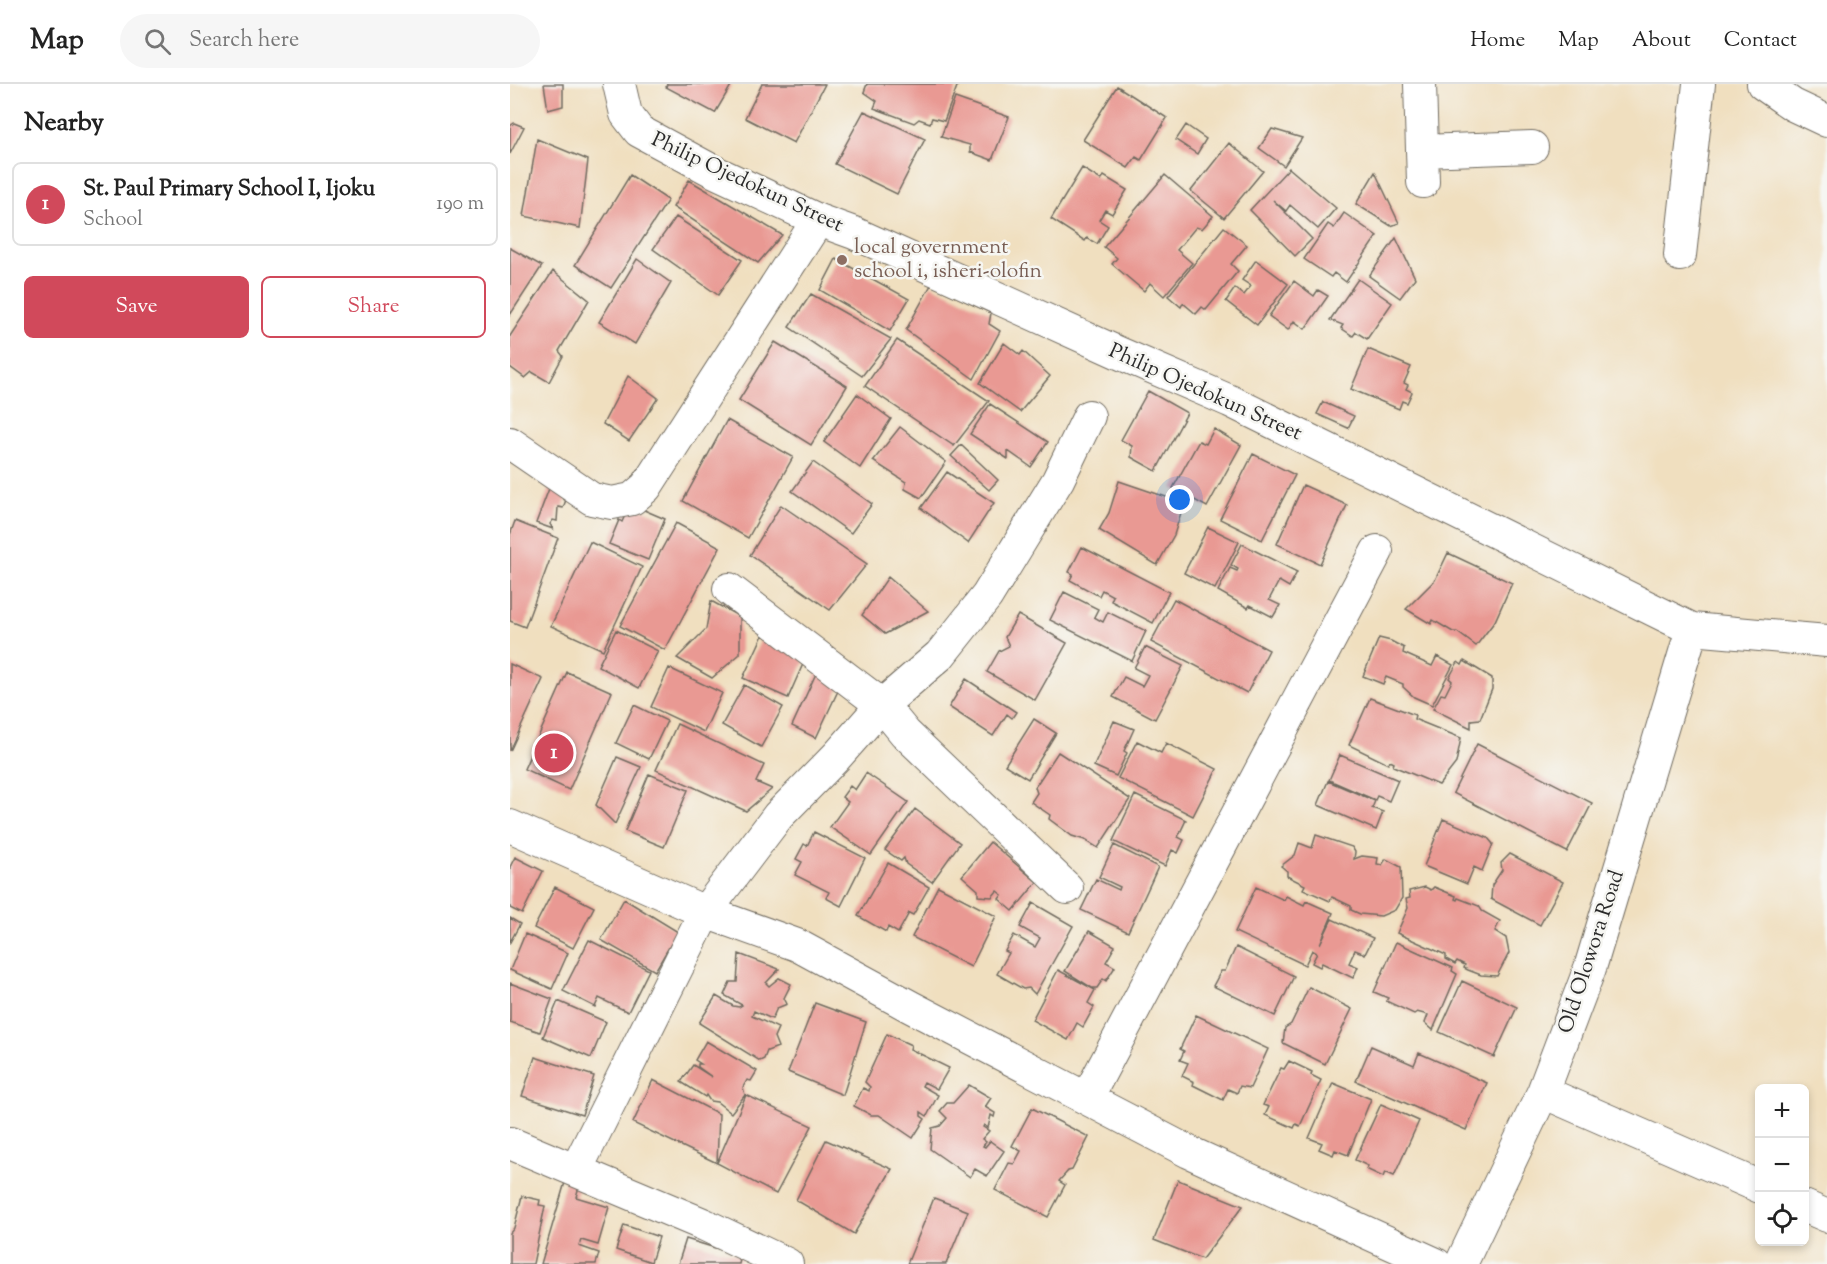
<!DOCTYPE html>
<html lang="en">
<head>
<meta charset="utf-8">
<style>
  :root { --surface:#fff; --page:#f6f6f6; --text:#222; --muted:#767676; --line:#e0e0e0; --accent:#d1495b }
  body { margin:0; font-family:"Sorts Mill Goudy",serif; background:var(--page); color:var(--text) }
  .controls { position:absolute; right:18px; bottom:18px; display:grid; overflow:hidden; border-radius:9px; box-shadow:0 3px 9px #0003 }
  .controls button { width:54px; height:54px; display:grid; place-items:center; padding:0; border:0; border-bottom:2px solid var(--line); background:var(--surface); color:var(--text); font:30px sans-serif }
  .you { position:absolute; left:670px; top:416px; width:21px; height:21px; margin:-15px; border:4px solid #fff; border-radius:50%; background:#1a73e8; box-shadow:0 0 0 9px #1a73e833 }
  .badge { display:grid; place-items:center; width:39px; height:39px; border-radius:50%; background:var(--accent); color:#fff; font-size:20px; font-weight:700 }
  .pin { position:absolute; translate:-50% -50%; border:3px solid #fff; box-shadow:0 2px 6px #0006 }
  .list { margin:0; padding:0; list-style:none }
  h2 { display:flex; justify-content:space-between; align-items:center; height:78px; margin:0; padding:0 24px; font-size:26px }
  h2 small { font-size:20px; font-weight:400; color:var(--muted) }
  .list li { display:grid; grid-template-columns:39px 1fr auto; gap:18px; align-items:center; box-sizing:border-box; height:84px; margin:0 12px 12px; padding:0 12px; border:2px solid var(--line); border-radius:9px }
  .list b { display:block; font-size:22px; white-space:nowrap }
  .list p { margin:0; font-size:20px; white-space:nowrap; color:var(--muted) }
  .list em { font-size:20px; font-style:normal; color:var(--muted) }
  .actions { display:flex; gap:12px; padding:18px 24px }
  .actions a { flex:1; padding:14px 0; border:2px solid var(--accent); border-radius:9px; text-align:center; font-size:21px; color:var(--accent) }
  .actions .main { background:var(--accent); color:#fff }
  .icon { flex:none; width:33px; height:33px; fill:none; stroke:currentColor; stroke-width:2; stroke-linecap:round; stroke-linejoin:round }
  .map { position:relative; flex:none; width:1317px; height:1180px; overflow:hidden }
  header { display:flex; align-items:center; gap:36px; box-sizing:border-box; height:84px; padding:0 30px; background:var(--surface); border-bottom:2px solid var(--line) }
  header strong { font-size:28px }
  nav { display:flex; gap:33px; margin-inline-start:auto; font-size:21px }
  .search { width:420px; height:54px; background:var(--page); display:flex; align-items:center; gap:15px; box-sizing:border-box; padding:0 21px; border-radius:33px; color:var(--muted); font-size:22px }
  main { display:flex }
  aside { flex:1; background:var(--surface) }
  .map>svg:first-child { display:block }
</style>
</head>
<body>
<header>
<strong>Map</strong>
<div class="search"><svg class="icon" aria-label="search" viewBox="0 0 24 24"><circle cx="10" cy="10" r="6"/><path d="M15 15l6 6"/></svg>Search here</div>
<nav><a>Home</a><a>Map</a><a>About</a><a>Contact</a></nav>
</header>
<main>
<aside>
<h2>Nearby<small></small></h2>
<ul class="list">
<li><span class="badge">1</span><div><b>St. Paul Primary School I, Ijoku</b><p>School</p></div><em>190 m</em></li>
</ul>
<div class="actions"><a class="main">Save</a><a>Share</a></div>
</aside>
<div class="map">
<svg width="1317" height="1180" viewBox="0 0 1317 1180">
  <rect width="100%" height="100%" fill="#f6f6f2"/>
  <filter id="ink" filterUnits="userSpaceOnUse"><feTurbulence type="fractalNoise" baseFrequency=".0167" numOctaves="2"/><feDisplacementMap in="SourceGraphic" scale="12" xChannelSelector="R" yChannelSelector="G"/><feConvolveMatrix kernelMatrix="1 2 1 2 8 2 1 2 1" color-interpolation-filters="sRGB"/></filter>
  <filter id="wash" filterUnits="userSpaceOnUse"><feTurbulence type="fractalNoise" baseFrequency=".008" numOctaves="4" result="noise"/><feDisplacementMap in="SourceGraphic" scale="24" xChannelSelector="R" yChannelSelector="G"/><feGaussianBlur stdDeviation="1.35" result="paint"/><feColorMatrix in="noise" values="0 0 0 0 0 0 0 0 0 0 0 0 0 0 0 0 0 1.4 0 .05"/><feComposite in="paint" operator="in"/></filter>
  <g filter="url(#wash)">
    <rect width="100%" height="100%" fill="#f0dfbf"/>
    <g id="blocks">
      <path fill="#e99993" d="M34,0H53V22L38,26Z
        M157,0H222L205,29L156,3Z
        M252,0H315L284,59L235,34Z
        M357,0H448L434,37L422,34L420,39L409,35L404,39L364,24L367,17L354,8Z
        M607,2L657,34L631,76L626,73L618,84L573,56Z
        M445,14L499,33L482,76L460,68V61L431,53Z
        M354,27L415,55L387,110L325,80Z
        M4,39L14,43L0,70V42Z
        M676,41L696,55L687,70L666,56Z
        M762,45L792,54L774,82L749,64Z
        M27,55L78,76L70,144L14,132Z
        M719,59L753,87L714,134L681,107Z
        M572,84L591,96L594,92L617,106L602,130L595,126L589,136L598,142L587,160L577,154L575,157L541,135Z
        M779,84L826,124L808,145L780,121L776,127L763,116L802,155L785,172L740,126Z
        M865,88L889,139L881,142L846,120Z
        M120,91L158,116L101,204L65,181Z
        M655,91L703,132L692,145L686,143L667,166L682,179L654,212L640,199L634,207L602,180L607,174L594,163Z
        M179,96L272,151L248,179L163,123Z
        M834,129L867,152L836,198L824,189L821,193L794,175L818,140L824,144Z
        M166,133L232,176L208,211L143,165Z
        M714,143L737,161L721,180L728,187L696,226L692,223L686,230L673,219L671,223L658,212Z
        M886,154L905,194L890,214L859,192Z
        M0,164L32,182L0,231Z
        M127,175L161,199L125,260L89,238Z
        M326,175L399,215L380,247L310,206Z
        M746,176L778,200L747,241L716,217L725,204L734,211L741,202L732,196Z
        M43,187L79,216L49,267L53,272L39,298L22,288L15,294L0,283V252Z
        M848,195L882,219L857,255L846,248L843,252L831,244L833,241L820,236Z
        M784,197L804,212L808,206L818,212L795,245L784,237L778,246L759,232Z
        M421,201L481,229L479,240L490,247L464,295L396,246Z
        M301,210L381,255L352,292L279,243Z
        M387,256L479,317L444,362L355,302Z
        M265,258L337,302L301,361L229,316Z
        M494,259L510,271L513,267L540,292L510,328L470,299Z
        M858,265L901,283L894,299L898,301L896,305L902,308L897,319L892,317L889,325L841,305Z
        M118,292L148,314L119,357L93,340Z
        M638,307L677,329L646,387L621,373L622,362L611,356Z
        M347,310L381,335L350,384L314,358Z
        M813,318L844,332L838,344L807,330Z
        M480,320L538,358L521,383L498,367V375L460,350Z
        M217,336L283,373L238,454L173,417Z
        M390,343L436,378L411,414L395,405L396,398L363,377Z
        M704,345L731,361L697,423L663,404L689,357L696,360Z
        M451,361L488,396L479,406L441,372Z
        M743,370L785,391L752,456L710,435Z
        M303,378L362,420L341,449L282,407Z
        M437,388L484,419L458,459L411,424Z
        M609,397L674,419L664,451L647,481L589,446L599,429Z
        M793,401L837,421L810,480L767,460Z
        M40,402L57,413L53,424L48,423L47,437L43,436L40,440L43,445L26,439Z
        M271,421L357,480L320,526L240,471Z
        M127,423L155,435L138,476L99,460L109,436L112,438L118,425Z
        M5,437L48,454L15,543L0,537V451Z
        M166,439L210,463L155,566L110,542Z
        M698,443L729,458L705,505L674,489Z
        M80,458L132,483L93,566L41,542Z
        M732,460L787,488L779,503L769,497L759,516L770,521L763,533L740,521L738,524L708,507L720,484L727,487L728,485L721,481Z
        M572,463L659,508L643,539L601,517L603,512L592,506L589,512L560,496L563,490L559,488Z
        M938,469L1002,499L985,537L966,562L947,548H943L923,536L921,540L896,525L925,496Z
        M378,493L418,527L375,550L352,531Z
        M554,508L588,525L584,533L593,538L598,528L636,547L622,577L540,536Z
        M664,515L759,566L737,609L641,558Z
        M201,517L230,533V570L202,594L167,574L196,545Z
        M508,531L557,559L525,616L477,588L489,567L499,562L495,553Z
        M106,546L148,567L129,604L88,582Z
        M253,551L297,571L278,614L233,594Z
        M869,554L881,557L894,564L893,569L922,582L927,572L943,581L922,621L904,613L893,603V600L876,593L873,600L853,592Z
        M635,563L673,582L645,635L603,613L614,593L632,602L638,591L624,584Z
        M954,577L982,594V605L970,635L961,636V644L923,625L931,610L935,611L942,597L939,594L948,578L952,581Z
        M0,580L33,595L0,667Z
        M309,583L334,594L306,654L282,642Z
        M159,584L212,609L194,648L141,623Z
        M57,588L102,608L59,706L14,685Z
        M456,595L506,628L502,634L497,630L483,652L439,623Z
        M234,601L273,623L251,663L212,641Z
        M860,614L905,631L904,635L951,654L946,679L929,701L883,682L884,679L880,677L878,680L839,661Z
        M124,621L157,637L139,675L106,659Z
        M524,635L546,649L518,695L495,681Z
        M604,637L624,645L614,667L617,669L606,692L584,682Z
        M167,640L254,681L246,698L262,705L236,727L146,686Z
        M627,657L651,669L656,659L707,685L683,732L608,694Z
        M967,660L1082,719L1057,768L943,709Z
        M548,668L620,715L588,764L575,756L562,752L539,735L540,731L521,718L527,709L525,703Z
        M830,671L888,696L879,717L867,712L865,716L819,696Z
        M107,673L131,683L105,740L86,721Z
        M356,689L398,718L361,771L320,743L338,718L332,713L340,702L345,706Z
        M139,690L178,706L154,763L115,747Z
        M818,697L865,717L862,724L873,728L866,746L808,721Z
        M625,711L676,736L668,753L674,756L668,769L662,766L655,782L603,757Z
        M405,725L450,759L422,798L396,780L394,774L391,777L375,766Z
        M933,735L978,754L983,760L972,787L964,783L957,800L914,782Z
        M304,748L355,774L331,822L316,814L319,808L285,791L292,778L286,775L294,760L297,762Z
        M806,751L842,763L845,768L844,775L852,772L868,774L867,780L872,781L876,775L891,783L892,814L885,826L871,832L850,830L841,826V822L822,813L820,817L793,805L795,801L777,792V787L771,782L785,771L789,759L802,764Z
        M480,758L527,798L503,827L489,815L492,811L487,807L482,813L468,812V806L452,792Z
        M604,761L648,783L618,848L571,826L586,795L609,806L610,803L589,793Z
        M1000,770L1053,798L1030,841L981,815L982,801L992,786L991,779Z
        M5,773L33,787L12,830L0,824V783Z
        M378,779L419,803L403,831L399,829L388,849L378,843L376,848L348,832Z
        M428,802L486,832L461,883L402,853Z
        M45,803L84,823L63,864L24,844Z
        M746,803L774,816L776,812L794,821L796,817L823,829L810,860L822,835L863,854L855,870L845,866L839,879L848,883L843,894L812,879L810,883L802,879L807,869L802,866L795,881L725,848Z
        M915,803L921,806L924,803L946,812L945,815L947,816L948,814L969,822L972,827L990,837L985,847L996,854L999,869L987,892L971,891L958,886L954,884L955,881L947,877L945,880L936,875V871L887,849L898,824L896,815L900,814L899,807Z
        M114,815L168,848L145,887L91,856Z
        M523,819L563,842L525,910L519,904L513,905L487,890L499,869L495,867L504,851L525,863L530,854L510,843Z
        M0,834L10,840L0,858Z
        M579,847L605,862L596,878L605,883L596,897L593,895L587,904H582L555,887Z
        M15,850L58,869L42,905L0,886Z
        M79,856L139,886L118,928L89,914L85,923L53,907Z
        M886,858L943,884L942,887L947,890L923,946L915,939L918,931L907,928L904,930L876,917L878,914L864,908Z
        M726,863L784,892L765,932L703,902L711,887H715Z
        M229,870L269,885L256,899L259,902L269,894L281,900L274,914L277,920L267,924L262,935L244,927L242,932L268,944L264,953L268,963L257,967L254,975L250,977L189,939L206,912L223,922L229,923L232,921L214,911L220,898H227Z
        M548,886L585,906L578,919L584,923L573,943L567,939L558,956L522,936Z
        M952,897L1007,923L984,973L929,948Z
        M0,899L42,915L30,948L0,938Z
        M799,903L842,925L815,980L773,959L775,944L781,940Z
        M48,917L96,938L81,974L33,953Z
        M305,919L356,938L333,1011L278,988Z
        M686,931L758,965L740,1004L730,1002L727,1009L718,1005L713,1016L683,1001L684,998L672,992L678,979L670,976L674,967L670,965Z
        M377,950L401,961L400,965L439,984L427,1005L414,998L412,1002L428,1011L417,1032L411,1028V1032L415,1035L403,1054L369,1031H361L344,1022L353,1004L359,1007L360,1003L355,998Z
        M196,957L247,987L241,997L237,996L233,1003L235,1011L221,1029L207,1018L200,1017L196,1011L195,1013L171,998L183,981L202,993L188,983V980H191L185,976Z
        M861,962L904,981L909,969L977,999L956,1046L846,997Z
        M25,973L84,992L72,1031L12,1012Z
        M779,977L802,988L801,991L811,996L790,1042L786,1040L784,1044L755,1031L759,1023L753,1021L771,984L774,985Z
        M143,996L209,1030L207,1079L123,1039Z
        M823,999L861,1015L838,1071L825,1066L823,1071L809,1065L812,1059L799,1054Z
        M459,1001L481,1014L475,1023L485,1029L484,1033L481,1031L478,1044L474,1041L473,1043L479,1047L472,1055L476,1058L473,1062L475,1063L480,1057L494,1067L477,1092L465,1085L460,1093L420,1065L422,1044L430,1042L437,1034L430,1027L437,1019H443Z
        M236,1011L302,1042L266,1110L207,1079Z
        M871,1020L909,1037L884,1092L875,1088L873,1093L856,1085L858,1082L845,1076Z
        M522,1024L579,1053L562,1086L558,1087L549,1097L555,1101L538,1133L485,1106L499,1079L504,1080L511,1067L502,1062Z
        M316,1056L382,1085L344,1150L286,1116Z
        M58,1088L72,1092L66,1113L99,1123L88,1161L71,1156L69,1162L89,1169L86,1180H31Z
        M668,1096L733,1122L692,1175L644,1156Z
        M12,1112L30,1116L29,1121L35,1122L23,1180H0V1149L4,1144Z
        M424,1114L458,1127L436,1180H397Z
        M114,1141L149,1153L141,1178L106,1166Z
        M176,1155L231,1172L229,1180H168Z"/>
    </g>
  </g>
  <g filter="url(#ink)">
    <use href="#blocks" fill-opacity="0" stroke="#706a5f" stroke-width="1.5"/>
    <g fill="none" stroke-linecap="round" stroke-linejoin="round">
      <g stroke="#706a5f" stroke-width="34">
        <path id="minor" d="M109,0L116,30L129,47L203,87L308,136L344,149L609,269L720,317L1182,545L1317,557
          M910,0L913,98
          M1253,0L1283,21L1317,37
          M912,67L1022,63
          M1170,171L1189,0
          M0,359L82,415L102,419L122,415L136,403L308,136
          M219,505L372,621L395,649L557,804
          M0,742L195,828L287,861L401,923L679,1068L926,1180
          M1033,1008L1250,1103
          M577,1014L867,467
          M0,1059L195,1141L277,1180
          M66,1086L195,828L268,732L327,672L372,621L430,571L477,512L548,396L579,332
          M1294,1122L1317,1132
          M951,1180L1033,1008L1080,884L1182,545"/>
      </g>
      <use href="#minor" stroke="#fff" stroke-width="32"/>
    </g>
  </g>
  <circle fill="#8d6e63" stroke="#f6f6f2" stroke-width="2" cx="332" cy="176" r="6"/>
  <g text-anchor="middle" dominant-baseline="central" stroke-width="5" stroke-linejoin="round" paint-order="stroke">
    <g font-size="21" fill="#2b2b2b" stroke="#f6f6f2">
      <text transform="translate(237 99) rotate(25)">Philip Ojedokun Street</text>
      <text transform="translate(695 309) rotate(24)">Philip Ojedokun Street</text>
      <text transform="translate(1082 868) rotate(-72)">Old Olowora Road</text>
    </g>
    <g font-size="21" fill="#785e54" stroke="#f6f6f2" text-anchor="start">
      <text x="344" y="164">local government<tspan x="344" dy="24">school i, isheri-olofin</tspan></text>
    </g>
  </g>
</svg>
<div class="controls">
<button>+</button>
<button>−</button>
<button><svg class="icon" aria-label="locate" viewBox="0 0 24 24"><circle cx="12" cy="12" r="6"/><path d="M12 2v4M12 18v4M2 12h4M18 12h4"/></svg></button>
</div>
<div class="you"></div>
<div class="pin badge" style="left:44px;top:669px">1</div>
</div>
</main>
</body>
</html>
